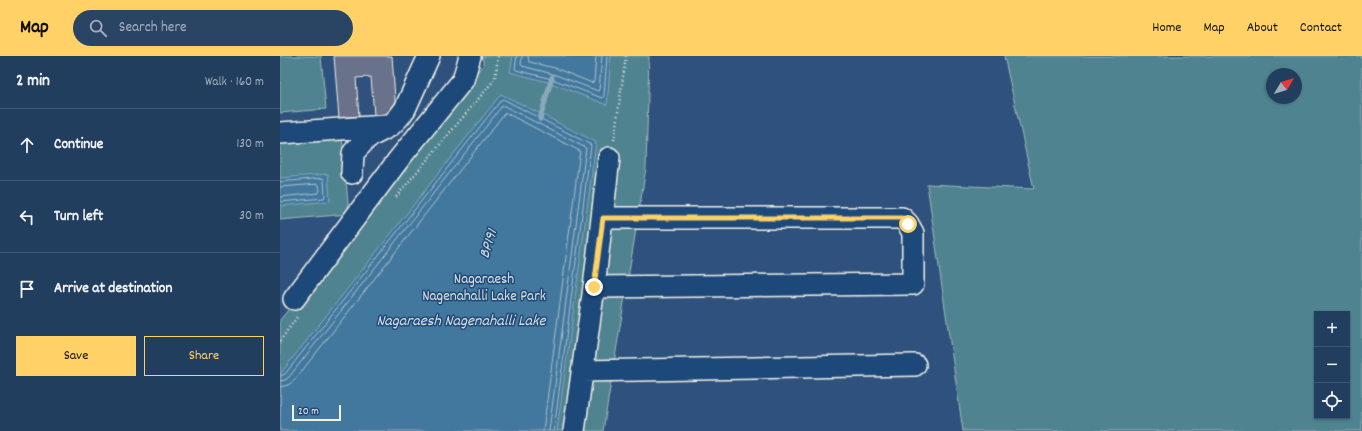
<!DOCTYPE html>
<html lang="en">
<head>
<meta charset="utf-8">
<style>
  :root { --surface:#223e5e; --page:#2a4564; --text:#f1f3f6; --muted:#a2aebc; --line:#3f5773; --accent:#ffd166 }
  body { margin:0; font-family:Dekko,sans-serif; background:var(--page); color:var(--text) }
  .controls { position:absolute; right:12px; bottom:12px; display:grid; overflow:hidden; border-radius:0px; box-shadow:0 1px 3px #0004 }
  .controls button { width:36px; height:36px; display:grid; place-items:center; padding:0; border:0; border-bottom:1px solid var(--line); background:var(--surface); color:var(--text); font:20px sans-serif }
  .compass { position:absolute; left:986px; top:12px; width:36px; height:36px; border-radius:50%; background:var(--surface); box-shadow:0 1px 3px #0004; rotate:52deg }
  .scale { position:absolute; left:12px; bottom:10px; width:49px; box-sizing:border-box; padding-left:4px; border:2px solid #f4f1e8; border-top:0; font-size:11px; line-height:14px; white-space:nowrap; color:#f4f1e8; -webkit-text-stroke:3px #1f4a7a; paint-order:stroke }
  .stop { position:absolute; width:12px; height:12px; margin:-9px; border:3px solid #ffd166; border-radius:50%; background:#fff }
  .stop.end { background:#ffd166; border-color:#fff; box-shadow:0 1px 4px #0008 }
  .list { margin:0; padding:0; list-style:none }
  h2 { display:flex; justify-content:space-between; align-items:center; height:52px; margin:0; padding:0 16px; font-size:17px }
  h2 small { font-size:13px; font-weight:400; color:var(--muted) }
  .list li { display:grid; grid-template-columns:26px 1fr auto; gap:12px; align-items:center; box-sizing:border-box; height:72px; padding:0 16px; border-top:1px solid var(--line) }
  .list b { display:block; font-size:15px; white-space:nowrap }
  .list em { font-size:13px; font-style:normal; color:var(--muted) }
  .actions { display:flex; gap:8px; padding:12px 16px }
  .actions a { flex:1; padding:9px 0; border:1px solid var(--accent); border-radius:0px; text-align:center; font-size:14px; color:var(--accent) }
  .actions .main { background:var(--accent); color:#111 }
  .icon { flex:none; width:22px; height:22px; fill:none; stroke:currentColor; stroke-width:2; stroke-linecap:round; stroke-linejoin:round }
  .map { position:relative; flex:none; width:1082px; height:375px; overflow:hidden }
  header { display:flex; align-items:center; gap:24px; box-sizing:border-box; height:56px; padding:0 20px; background:var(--accent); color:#111 }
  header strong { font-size:19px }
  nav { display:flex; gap:22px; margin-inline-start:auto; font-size:14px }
  .search { width:280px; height:36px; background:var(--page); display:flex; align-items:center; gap:10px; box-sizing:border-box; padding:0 14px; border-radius:22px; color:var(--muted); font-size:15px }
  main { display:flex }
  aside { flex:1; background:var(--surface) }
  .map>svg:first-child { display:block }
</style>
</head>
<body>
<header>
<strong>Map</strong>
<div class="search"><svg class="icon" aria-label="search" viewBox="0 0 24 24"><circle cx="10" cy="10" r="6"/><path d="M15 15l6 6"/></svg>Search here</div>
<nav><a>Home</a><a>Map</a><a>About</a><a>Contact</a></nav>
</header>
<main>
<aside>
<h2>2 min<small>Walk · 160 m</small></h2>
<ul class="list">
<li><svg class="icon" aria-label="ahead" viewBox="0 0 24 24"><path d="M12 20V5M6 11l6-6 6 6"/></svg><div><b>Continue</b></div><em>130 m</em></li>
<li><svg class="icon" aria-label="left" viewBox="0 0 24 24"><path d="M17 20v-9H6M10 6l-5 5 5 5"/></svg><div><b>Turn left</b></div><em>30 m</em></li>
<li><svg class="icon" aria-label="arrive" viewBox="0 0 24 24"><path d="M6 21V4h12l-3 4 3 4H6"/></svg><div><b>Arrive at destination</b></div></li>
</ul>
<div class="actions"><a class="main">Save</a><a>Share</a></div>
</aside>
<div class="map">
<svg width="1082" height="375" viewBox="0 0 1082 375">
  <rect width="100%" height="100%" fill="#2e527d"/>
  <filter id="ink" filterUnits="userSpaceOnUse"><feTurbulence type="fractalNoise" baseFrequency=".025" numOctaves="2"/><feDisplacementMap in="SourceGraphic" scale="8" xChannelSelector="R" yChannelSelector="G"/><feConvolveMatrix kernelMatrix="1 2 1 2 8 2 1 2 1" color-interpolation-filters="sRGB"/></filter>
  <g filter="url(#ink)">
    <path fill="#4f8390" stroke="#a2babc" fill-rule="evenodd" d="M0,0H41L46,53L0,57Z
      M203,0H369L366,112L323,375H0V264L203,9Z
      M724,0H1082V375H683L647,128L754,133ZM992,18H1016V42H992ZM1037,258H1067V360H1037Z
      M62,80L69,158L0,164V85Z"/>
    <path fill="#42789e" stroke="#89a8bc" d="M233,0H331L327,49L271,27L230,16Z
      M221,38L316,86L277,375H0L1,317Z
      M48,118L50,145L0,150V122Z"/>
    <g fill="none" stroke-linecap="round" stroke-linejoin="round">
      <path stroke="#adc1ca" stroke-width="1" d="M237,0L235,12L236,14L272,23L322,42L324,40L327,0
        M242,0L241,8L242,10L273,18L318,35L319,34L322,0
        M248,0L249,6L275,12L312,27L314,25L316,0
        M0,126L43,122L44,124L45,140L44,142L0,146
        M0,131L38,128L39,129L40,135L38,137L0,141
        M0,320L5,318L221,44L223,43L311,89L274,375
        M0,325L5,324L9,321L222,50H224L306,92L269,375
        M0,331L8,329L14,325L224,58L226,57L300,95L263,375"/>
      <path stroke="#89a8bc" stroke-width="5" d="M260,63L272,21"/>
    </g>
    <path fill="#69718b" stroke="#f4f1e8" d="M54,0H112L116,57L94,59L91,21L76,22L79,60L59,62Z"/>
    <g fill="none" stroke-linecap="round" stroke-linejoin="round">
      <g stroke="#f4f1e8" stroke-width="24">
        <path id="minor" d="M0,77L106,70
          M72,117L73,97L87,82L110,70L119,61L125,53L149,0
          M314,231L633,228V177L628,168L622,162H323
          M14,243L119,103L183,24L190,0
          M302,315L635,309
          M294,375L314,231L329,102"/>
      </g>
      <path stroke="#f4f1e8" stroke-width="2.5" stroke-dasharray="1 3" stroke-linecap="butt" d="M334,84L346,0
        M116,141L215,23L218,0
        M0,285L17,261"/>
      <use href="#minor" stroke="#1f4a7a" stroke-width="21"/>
    </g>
  </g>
  <g fill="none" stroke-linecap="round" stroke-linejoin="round" filter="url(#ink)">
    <path stroke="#ffd166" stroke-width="5" d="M314,231L323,162H622L628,168"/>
  </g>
  <g text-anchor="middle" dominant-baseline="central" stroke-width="3" stroke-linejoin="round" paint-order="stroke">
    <g font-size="15" fill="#dbe0db" stroke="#1f4a7a">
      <text x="204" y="224">Nagaraesh<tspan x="204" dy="17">Nagenahalli Lake Park</tspan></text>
    </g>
    <g font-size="16" font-style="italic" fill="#d9dfdd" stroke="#1f4a7a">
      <text transform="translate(209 188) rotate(-73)">BP191</text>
      <text x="181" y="265">Nagaraesh Nagenahalli Lake</text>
    </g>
  </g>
</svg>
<div class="controls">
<button>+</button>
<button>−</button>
<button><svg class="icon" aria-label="locate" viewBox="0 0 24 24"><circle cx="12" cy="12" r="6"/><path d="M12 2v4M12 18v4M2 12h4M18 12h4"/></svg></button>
</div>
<svg class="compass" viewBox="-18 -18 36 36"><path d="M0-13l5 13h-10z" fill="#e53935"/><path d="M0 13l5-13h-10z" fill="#a2aebc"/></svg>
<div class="scale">20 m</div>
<div class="stop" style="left:628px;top:168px"></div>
<div class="stop end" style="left:314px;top:231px"></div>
</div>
</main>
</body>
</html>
